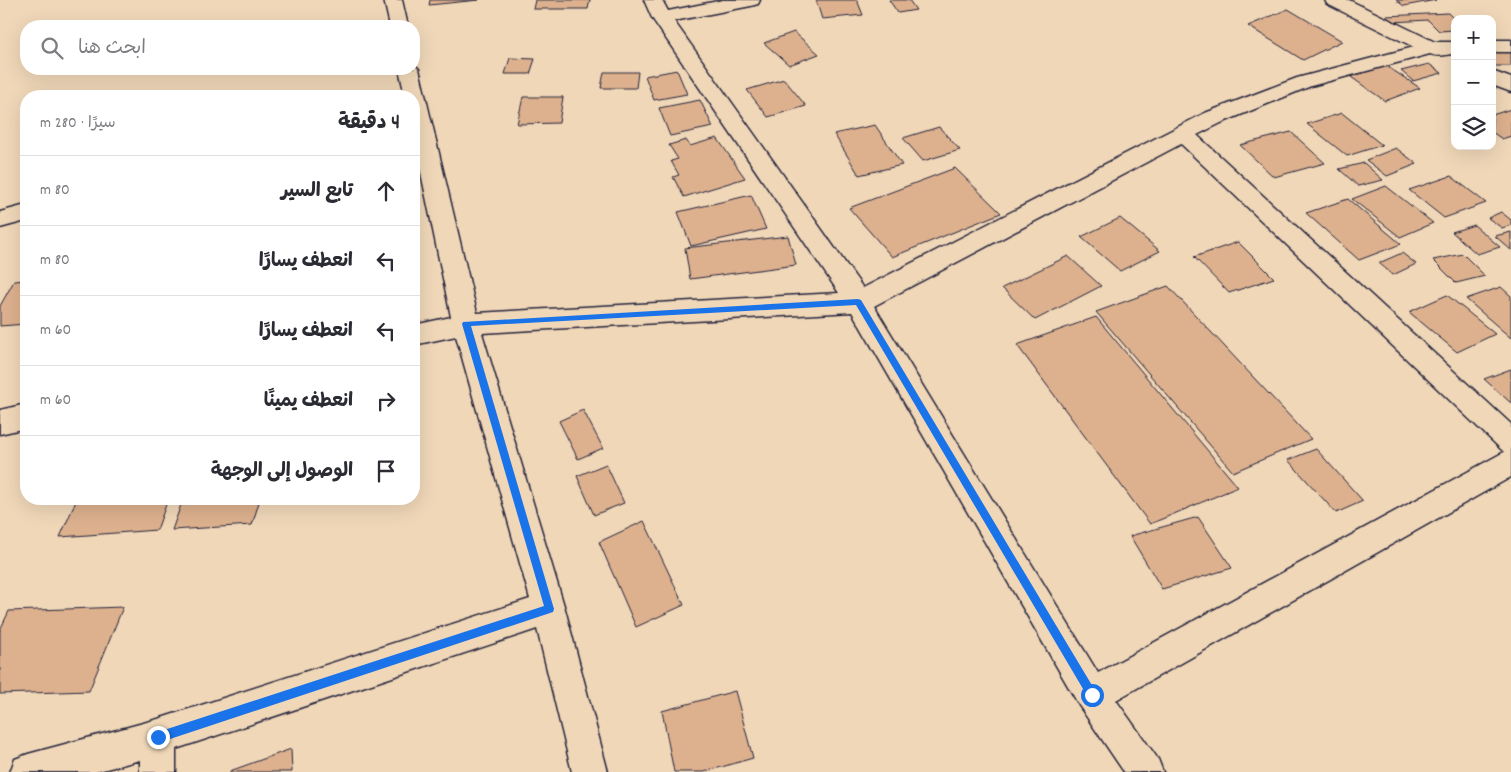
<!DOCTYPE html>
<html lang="ar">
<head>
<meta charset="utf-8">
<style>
  :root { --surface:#fff; --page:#f2f2f3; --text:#2b2b33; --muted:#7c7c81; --line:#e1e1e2 }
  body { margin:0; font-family:Dekko,"Playpen Sans Arabic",sans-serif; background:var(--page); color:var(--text); direction:rtl }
  .controls { position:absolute; right:15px; top:15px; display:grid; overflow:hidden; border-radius:10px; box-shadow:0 5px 20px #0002 }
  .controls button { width:45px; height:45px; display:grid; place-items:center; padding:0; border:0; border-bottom:1px solid var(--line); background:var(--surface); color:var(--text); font:25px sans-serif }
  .stop { position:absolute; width:15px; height:15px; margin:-11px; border:4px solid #1a73e8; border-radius:50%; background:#fff }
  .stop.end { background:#1a73e8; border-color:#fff; box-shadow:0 1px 5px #0008 }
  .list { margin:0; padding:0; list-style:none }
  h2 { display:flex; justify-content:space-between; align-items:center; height:65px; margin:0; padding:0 20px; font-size:21px }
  h2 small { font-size:16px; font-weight:400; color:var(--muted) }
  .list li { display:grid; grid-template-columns:32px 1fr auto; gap:15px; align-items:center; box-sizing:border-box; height:70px; padding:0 20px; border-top:1px solid var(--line) }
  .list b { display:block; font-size:19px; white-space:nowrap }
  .list em { font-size:16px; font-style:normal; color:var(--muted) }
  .icon { flex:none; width:28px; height:28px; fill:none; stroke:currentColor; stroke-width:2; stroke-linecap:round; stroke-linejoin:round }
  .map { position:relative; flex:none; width:1511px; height:772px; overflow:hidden; direction:ltr }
  .search { position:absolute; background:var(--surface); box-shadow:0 5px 20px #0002; left:20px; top:20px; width:400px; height:55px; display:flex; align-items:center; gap:12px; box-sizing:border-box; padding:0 18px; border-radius:20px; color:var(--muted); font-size:19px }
  .panel { position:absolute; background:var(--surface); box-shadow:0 5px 20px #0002; left:20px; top:90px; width:400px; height:415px; border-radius:20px; direction:rtl }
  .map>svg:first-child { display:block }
</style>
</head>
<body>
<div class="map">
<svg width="1511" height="772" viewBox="0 0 1511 772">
  <rect width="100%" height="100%" fill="#f0d7b8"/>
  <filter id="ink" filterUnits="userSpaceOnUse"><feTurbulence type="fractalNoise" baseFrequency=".02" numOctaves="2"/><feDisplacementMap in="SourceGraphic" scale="10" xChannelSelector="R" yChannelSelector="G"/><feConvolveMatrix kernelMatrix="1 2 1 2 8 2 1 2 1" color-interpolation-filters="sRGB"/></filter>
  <g filter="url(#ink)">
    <path fill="#ddb18e" stroke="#22223b" d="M430,0H479L429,5Z
      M535,0H590L588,9H533Z
      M816,0H857L863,15L822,19Z
      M889,0H909L916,10L898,13Z
      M1396,0H1436L1404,6Z
      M1288,9L1342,41L1303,60L1248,26Z
      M1448,13L1455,20V30L1439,31L1428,20L1392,22L1386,16Z
      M794,32L819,54L789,65L764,43Z
      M1511,50V66H1492V51Z
      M510,58L535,59L530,74H505Z
      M1429,64L1442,73L1413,81L1401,71Z
      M1385,65L1420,88L1385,101L1351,77Z
      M677,70L687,94L654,100L645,76Z
      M604,72H638L636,88H601Z
      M784,79L806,106L768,117L747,90Z
      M523,97H563L559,123L517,124Z
      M700,100L713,127L670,136L659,108Z
      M1511,109V136L1502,139L1492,132V115Z
      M1342,113L1382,145L1347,156L1307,124Z
      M875,125L902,165L859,175L834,134Z
      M939,127L960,150L923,161L903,138Z
      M1291,132L1325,163L1274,177L1240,145Z
      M717,138L745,178L684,197L673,177L679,175L671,161L678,159L669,145L686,140L690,146Z
      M1396,148L1417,164L1387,176L1366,160Z
      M1364,163L1383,180L1358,186L1339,169Z
      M955,168L1001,213L892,257L849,208Z
      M1451,176L1486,203L1444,218L1409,190Z
      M1386,186L1433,223L1400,237L1352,199Z
      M751,195L766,229L691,246L678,212Z
      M1348,199L1401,244L1359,260L1306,213Z
      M1501,212L1511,220V225L1502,228L1488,218Z
      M1120,218L1160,251L1120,271L1081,237Z
      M1474,225L1500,247L1477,254L1452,232Z
      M1511,232V250L1495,236Z
      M788,236L796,265L690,279L685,248Z
      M1238,242L1274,278L1229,293L1194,257Z
      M1402,253L1416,264L1393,275L1379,263Z
      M1463,254L1485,276L1456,283L1433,260Z
      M1068,256L1101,286L1035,320L1002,288Z
      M26,280V324L0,326V306L14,281Z
      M1168,286L1311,439L1233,472L1096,312Z
      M1501,287L1511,296V338L1466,299Z
      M1447,295L1495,334L1457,352L1409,312Z
      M1096,317L1238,487L1150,524L1017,345Z
      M1511,369V403L1484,379Z
      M583,410L603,448L578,459L559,421Z
      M1316,449L1363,501L1336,513L1288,460Z
      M606,464L624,503L594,515L577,476Z
      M77,499H168L157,530L60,537Z
      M183,499H260L252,525L172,530Z
      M1198,517L1232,568L1162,589L1130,536Z
      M644,521L684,605L636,627L599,542Z
      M123,607L89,691L0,694V630L9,611Z
      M735,691L753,758L704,772H674L662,711Z
      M291,749L292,772H230V771Z"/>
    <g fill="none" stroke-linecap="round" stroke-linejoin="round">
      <g stroke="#22223b" stroke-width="3">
        <path id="street" d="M384,0H402L408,26H390Z
          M644,0H662L668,11L723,0H760L758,4L751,6L674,21L863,288L1205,113L1297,78L1414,47L1327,4L1325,0H1349L1435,42H1455V54C1445,54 1439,58 1430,54L1311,86L1221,123L1197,135L1511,424V477L1116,700L1158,759L1163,772H1124L1080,707L852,312L482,333L565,609L608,772H572L537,629L176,749V772H140V760L95,772H10L15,759L28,754L158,719L530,599L456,336L414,345V325L451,317L414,139V96H405L399,69H414V64L419,69L477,313L839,293L652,18ZM1181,144L1504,452L1098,673L874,306Z
          M1492,40H1511V52H1492Z
          M1492,71L1511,78V92L1492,85Z
          M26,205V221L0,228V212Z
          M26,404V428L0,434V410Z"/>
      </g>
      <use href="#street" fill="#f0d7b8" fill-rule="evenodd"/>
    </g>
  </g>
  <path fill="#1a73e8" d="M858,299L861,300L1096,692V699H1089L856,305L471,326L554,609L553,612L158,743L154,741L153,737L154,734L158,732L544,606L462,324L463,322Z"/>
</svg>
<div class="controls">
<button>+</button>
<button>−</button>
<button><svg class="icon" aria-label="layers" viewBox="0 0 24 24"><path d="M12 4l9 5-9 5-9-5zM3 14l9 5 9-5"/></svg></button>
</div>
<div class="stop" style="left:1092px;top:695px"></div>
<div class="stop end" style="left:158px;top:737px"></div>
<div class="search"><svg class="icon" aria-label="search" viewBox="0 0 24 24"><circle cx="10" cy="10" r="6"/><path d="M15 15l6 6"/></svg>ابحث هنا</div>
<section class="panel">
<h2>4 دقيقة<small>سيرًا · 280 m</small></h2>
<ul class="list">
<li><svg class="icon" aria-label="ahead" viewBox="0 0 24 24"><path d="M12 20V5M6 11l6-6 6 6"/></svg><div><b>تابع السير</b></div><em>80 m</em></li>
<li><svg class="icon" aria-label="left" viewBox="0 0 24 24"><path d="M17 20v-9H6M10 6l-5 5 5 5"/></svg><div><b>انعطف يسارًا</b></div><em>80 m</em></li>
<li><svg class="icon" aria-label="left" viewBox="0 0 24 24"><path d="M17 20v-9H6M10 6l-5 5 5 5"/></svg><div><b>انعطف يسارًا</b></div><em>60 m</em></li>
<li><svg class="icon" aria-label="right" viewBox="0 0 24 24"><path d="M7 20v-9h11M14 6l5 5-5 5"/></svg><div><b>انعطف يمينًا</b></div><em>60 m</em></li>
<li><svg class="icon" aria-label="arrive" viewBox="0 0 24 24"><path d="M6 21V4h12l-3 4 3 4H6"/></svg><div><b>الوصول إلى الوجهة</b></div></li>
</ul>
</section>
</div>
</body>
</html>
